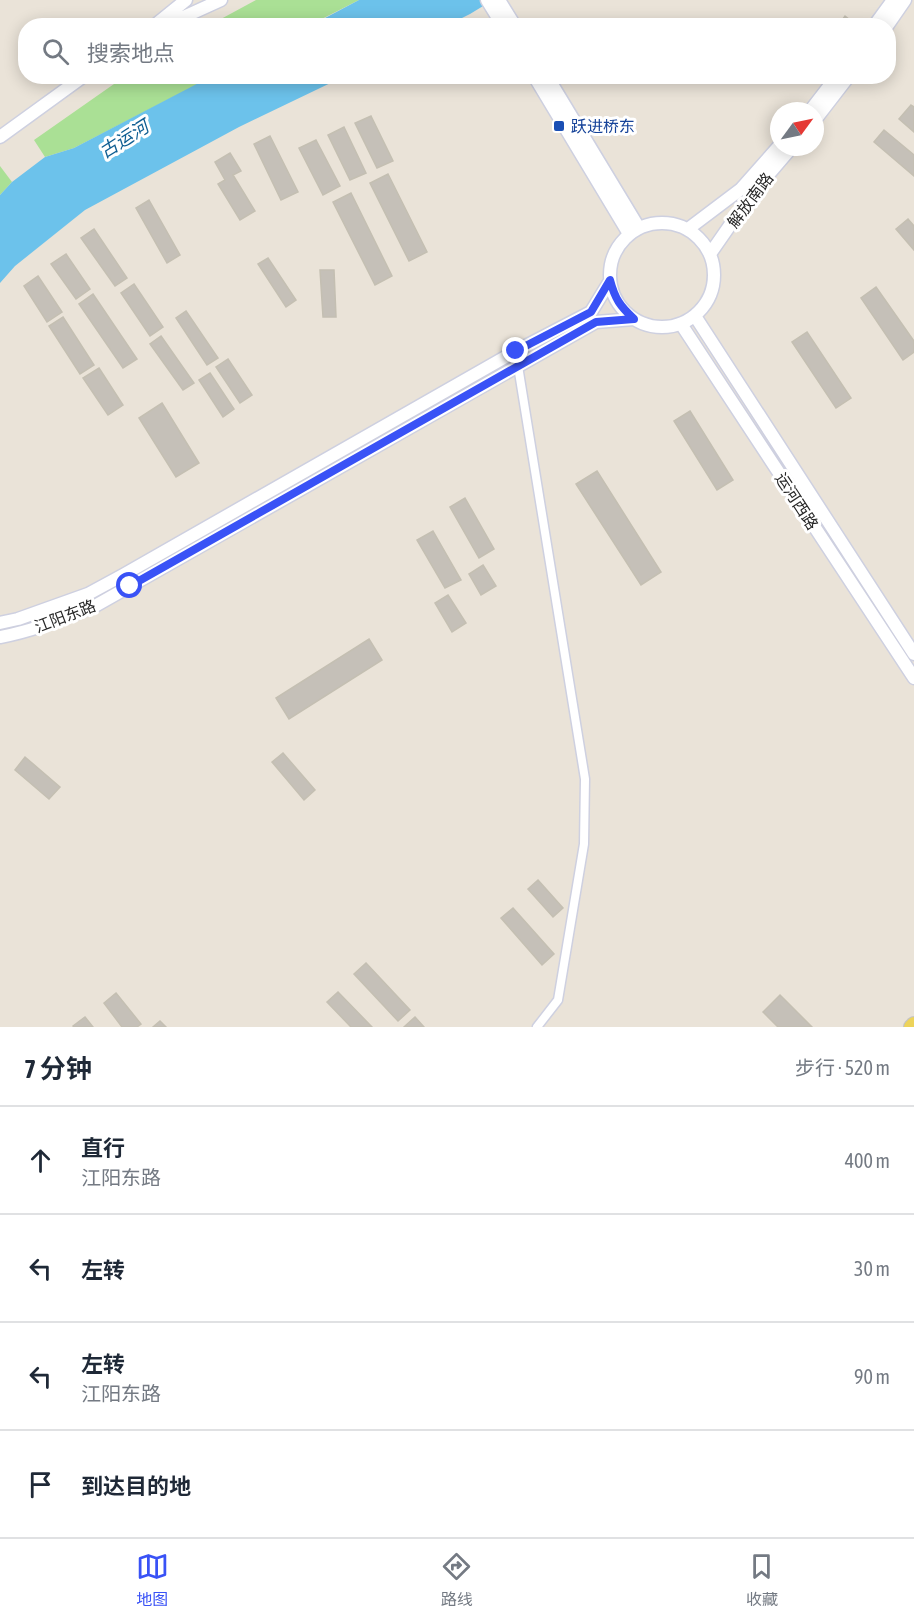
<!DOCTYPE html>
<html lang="zh">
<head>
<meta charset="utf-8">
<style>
  :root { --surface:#fff; --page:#f6f6f7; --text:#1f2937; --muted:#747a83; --line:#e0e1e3; --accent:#3952f6 }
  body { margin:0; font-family:"Asap Condensed","Noto Sans SC",sans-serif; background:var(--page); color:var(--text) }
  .compass { position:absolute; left:770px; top:102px; width:54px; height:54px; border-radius:50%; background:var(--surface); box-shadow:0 3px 15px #0003; rotate:57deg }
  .stop { position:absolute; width:18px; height:18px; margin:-14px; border:4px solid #3952f6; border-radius:50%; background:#fff }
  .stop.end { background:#3952f6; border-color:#fff; box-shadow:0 2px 6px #0008 }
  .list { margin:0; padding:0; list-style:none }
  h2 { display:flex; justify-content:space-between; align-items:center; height:78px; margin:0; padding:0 24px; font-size:26px }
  h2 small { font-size:20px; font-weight:400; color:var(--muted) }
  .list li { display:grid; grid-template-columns:39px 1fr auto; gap:18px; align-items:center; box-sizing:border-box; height:108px; padding:0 24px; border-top:2px solid var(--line) }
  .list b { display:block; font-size:22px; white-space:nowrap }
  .list p { margin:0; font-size:20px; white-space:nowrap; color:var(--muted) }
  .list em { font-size:20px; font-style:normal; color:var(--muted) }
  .icon { flex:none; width:33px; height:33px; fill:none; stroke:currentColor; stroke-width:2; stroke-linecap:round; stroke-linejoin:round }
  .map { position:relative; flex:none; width:914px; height:1027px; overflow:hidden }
  .search { position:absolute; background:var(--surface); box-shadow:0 3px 15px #0003; left:18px; right:18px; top:18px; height:66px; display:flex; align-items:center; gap:15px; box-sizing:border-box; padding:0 21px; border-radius:24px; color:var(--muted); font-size:22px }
  .sheet { height:510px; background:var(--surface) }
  nav { display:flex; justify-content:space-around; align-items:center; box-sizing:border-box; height:84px; border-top:2px solid var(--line); background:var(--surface); font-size:16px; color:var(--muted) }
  nav a { display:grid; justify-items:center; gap:3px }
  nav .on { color:var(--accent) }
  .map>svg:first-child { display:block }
</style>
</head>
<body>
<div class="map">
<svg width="914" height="1027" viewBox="0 0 914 1027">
  <rect width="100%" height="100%" fill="#eae3d8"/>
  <path fill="#aae095" d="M256,0H359L310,25L208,26Z
    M124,77H212L74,148L45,157L34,140Z
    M0,166L12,182L0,195Z"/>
  <path fill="#6cc2eb" d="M359,0H493L470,14L448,25L310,26Z
    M212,76L343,77L239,127L85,210L15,266L0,283V195L12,182L45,157L74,148Z"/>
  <path fill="#c5c0b8" stroke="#c4bfb2" stroke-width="1.5" d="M845,16L855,24L854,26H838Z
    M911,105L914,107V132L899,119Z
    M371,116L393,161L377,168L355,123Z
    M344,127L366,173L350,180L328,135Z
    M884,130L914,155V176L874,142Z
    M270,136L298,192L281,200L254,144Z
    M316,140L340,186L323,195L299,148Z
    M230,153L241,171L233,175L255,211L240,220L218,184L225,180L215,162Z
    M388,174L427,252L409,261L370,183Z
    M351,193L392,276L375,285L333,202Z
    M149,200L180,255L167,263L136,208Z
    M908,219L914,226V250L896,229Z
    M94,229L127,278L115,286L81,238Z
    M66,254L90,289L76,299L51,264Z
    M268,258L296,300L286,307L258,264Z
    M320,270H334L336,317H323Z
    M38,276L62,312L47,322L24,286Z
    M134,284L163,327L150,336L121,293Z
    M876,287L914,341V352L903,360L861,298Z
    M93,294L137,359L123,368L79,304Z
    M186,311L218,358L207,365L176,318Z
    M63,317L94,365L80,374L49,326Z
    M807,332L851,398L836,408L792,342Z
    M161,336L194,383L183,390L150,344Z
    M228,359L252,395L240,403L216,367Z
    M99,368L123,405L108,415L83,378Z
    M210,373L234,409L223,417L199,380Z
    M162,403L199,463L176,477L139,418Z
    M690,411L733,480L717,490L674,421Z
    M597,471L661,572L641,585L576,484Z
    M465,498L494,549L479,558L450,507Z
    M433,531L461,580L445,588L417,540Z
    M483,565L496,586L481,595L469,574Z
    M448,595L466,623L452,632L435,603Z
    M369,639L382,660L289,719L276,698Z
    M283,753L315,790L304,800L272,762Z
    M25,757L60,787L49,799L15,770Z
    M538,880L563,908L553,917L528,889Z
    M513,908L554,954L542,965L501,918Z
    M366,963L410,1010L398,1021L354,974Z
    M338,992L372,1027H351L327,1002Z
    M116,993L141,1024L137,1027H122L104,1003Z
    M780,995L812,1027H778L763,1012Z
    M85,1017L93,1027H74L73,1026Z
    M415,1017L424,1027H404Z
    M160,1021L166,1027H153Z"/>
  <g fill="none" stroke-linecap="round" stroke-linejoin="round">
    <g stroke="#ced0e0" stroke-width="11">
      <path id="street" d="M518,366L585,779L584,844L558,1000L537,1027"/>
    </g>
    <g stroke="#ced0e0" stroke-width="15">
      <path id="secondary" d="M487,0L503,26
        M499,0L515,26
        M154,26L186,0
        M164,26L221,0
        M874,26L893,0
        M887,26L905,0
        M534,76L629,234
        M547,76L639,228
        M810,111L837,76
        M815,120L849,76
        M0,137L84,76
        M610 275a52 52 0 1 1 104 0a52 52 0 1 1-104 0Z
        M688,229L741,189L779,146
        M710,254L751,195L792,147
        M695,316L914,654
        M681,324L914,678
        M0,623L18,619L88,594L123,575L516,351L591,312L610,281
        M0,637C33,631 64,618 95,606L596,322L634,319"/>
    </g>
    <g stroke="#c3c3c3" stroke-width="16">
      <path id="primary" d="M911,1027L914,1024"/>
    </g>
    <use href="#street" stroke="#fff" stroke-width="8"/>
    <use href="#secondary" stroke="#fff" stroke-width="12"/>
    <use href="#primary" stroke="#edd35a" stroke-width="14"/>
  </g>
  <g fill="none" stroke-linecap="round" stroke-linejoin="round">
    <path stroke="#3952f6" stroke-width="8" d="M130,586L596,322L634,319C620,306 615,299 610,280L591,312L516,351"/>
  </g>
  <rect fill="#1a4fb4" stroke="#fff" stroke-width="2" x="553" y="120" width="12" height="12" rx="3"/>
  <g text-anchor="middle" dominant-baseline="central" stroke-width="6" stroke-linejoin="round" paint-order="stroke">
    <g font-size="16" fill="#164399" stroke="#fff" text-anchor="start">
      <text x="571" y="126">跃进桥东</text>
    </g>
    <g font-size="16" fill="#272727" stroke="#fff">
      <text transform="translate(750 200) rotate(-53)">解放南路</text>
      <text transform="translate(797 501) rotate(57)">运河西路</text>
      <text transform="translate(65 616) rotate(-21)">江阳东路</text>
    </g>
    <g font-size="18" font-style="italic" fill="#0f5e92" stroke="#fff">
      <text transform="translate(124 139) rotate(-32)">古运河</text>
    </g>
  </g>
</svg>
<svg class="compass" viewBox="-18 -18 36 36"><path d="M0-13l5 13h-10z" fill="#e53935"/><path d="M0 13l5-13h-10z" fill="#747a83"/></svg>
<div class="stop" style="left:130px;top:586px"></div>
<div class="stop end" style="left:516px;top:351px"></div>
<div class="search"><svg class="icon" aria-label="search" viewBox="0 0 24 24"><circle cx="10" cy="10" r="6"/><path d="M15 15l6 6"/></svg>搜索地点</div>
</div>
<section class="sheet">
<h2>7 分钟<small>步行 · 520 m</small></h2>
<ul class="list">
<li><svg class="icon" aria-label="ahead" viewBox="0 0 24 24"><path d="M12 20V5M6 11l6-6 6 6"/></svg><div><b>直行</b><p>江阳东路</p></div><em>400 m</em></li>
<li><svg class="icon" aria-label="left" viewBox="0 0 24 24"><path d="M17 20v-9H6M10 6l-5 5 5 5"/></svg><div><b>左转</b></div><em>30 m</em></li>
<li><svg class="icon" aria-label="left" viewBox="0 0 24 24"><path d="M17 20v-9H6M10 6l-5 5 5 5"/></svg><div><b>左转</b><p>江阳东路</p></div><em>90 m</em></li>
<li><svg class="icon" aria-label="arrive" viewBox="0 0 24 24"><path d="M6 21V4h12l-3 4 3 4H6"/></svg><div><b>到达目的地</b></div></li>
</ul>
</section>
<nav>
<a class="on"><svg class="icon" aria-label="map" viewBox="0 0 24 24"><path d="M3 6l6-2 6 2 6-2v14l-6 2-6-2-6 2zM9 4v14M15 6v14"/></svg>地图</a>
<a><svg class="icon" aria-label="directions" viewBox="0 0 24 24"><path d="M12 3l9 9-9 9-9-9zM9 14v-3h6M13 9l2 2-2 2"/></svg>路线</a>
<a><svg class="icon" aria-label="saved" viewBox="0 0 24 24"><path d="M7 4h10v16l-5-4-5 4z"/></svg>收藏</a>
</nav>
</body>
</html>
